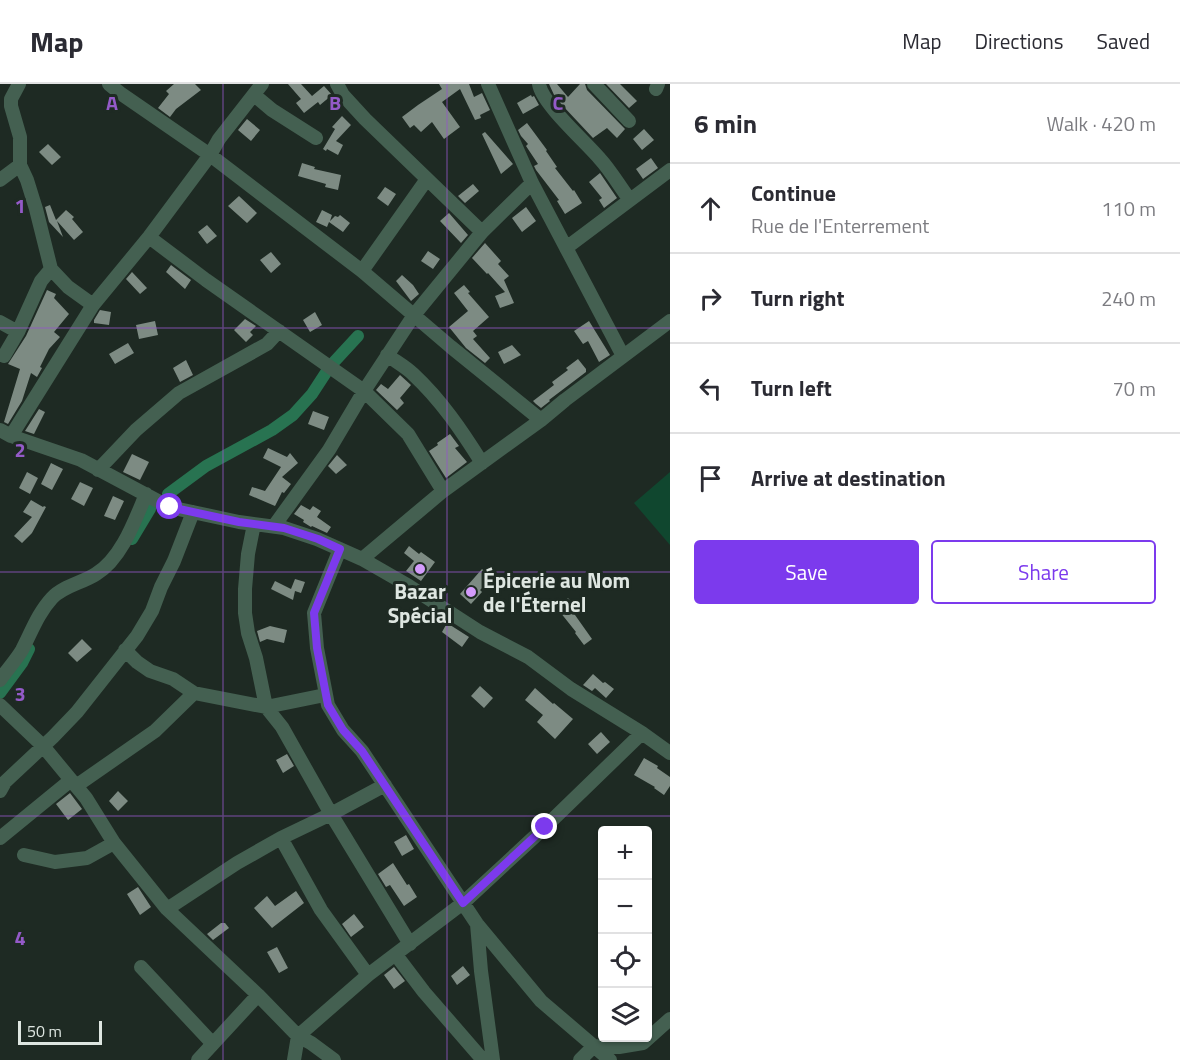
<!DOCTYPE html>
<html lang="en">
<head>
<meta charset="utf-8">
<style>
  :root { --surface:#fff; --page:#f2f2f3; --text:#2b2b33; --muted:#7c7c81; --line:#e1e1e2; --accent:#7c3aed }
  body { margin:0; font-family:"Titillium Web",sans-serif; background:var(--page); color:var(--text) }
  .controls { position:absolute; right:18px; bottom:18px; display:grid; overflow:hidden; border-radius:6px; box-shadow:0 2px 4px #0004 }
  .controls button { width:54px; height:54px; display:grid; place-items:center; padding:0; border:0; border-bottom:2px solid var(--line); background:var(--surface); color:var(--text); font:30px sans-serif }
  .scale { position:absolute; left:18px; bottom:15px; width:84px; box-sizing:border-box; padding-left:6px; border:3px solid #dee6e1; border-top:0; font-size:16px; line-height:21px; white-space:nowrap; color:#dee6e1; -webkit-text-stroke:4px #1e2a23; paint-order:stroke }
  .stop { position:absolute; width:18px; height:18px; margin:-14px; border:4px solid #7c3aed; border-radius:50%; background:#fff }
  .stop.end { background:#7c3aed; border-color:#fff; box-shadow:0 2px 6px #0008 }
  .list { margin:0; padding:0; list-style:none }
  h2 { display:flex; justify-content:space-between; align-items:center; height:78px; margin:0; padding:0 24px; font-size:26px }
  h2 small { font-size:20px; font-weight:400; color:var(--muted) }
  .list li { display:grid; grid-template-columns:39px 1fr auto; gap:18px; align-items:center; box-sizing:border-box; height:90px; padding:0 24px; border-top:2px solid var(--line) }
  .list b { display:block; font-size:22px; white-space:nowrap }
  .list p { margin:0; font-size:20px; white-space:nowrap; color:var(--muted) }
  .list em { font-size:20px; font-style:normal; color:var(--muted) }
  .actions { display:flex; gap:12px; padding:18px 24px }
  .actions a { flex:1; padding:14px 0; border:2px solid var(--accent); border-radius:6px; text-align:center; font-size:21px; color:var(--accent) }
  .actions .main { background:var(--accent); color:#fff }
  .icon { flex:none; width:33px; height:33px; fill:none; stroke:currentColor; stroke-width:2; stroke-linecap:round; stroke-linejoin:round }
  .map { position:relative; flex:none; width:670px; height:976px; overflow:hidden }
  header { display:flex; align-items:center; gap:36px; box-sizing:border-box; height:84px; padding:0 30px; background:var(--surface); border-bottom:2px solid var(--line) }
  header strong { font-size:28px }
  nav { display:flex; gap:33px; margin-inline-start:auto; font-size:21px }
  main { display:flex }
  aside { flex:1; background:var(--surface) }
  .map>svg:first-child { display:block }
</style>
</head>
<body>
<header>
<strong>Map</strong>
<nav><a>Map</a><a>Directions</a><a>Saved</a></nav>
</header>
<main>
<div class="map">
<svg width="670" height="976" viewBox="0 0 670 976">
  <rect width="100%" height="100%" fill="#1e2a23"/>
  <path fill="#10472f" d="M670,388V461L634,419Z"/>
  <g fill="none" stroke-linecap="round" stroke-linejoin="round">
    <path stroke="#287351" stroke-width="12" d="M334,278L358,252
      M168,410L206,382L272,346L293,331L312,310L327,287
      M132,455L150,425
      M0,609L22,579L29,565"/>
  </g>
  <path fill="#7d8b83" d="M174,0H195L201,6L176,25L170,33L158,24L169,10L166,7Z
    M288,0H301L312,12L324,2L332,11L320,21L318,18L304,29L296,19L301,15Z
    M439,0H469L474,13L482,9L490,26L480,31L481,34L475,36L460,5L442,18L460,43L444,55L432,38L421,48L414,41L410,44L402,33L418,21L442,5Z
    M549,0H557L568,13L580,0H585L587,6L625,45L617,54L607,44L593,54L563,22L555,13Z
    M606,0H620L637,17L629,24Z
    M531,11L532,13L534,12L539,21L523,30L517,19Z
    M342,32L351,41L336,57L343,61L338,71L327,65L326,67L323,65L335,45L332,43Z
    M247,35L260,46L251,57L238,46Z
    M527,39L547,66L546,67L557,83L555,84L573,107L574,106L582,119L565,130L557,117L559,116L536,86L534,82L538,80L526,62L528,60L521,52L518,46Z
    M644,45L654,56L642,66L633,55Z
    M485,48L513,80L501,90L482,50Z
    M48,60L61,73L52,81L39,68Z
    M651,74L658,84L643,95L636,85Z
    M302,79L315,83L314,85L341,91L338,106L325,103L326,100L298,92Z
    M600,89L617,114L604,124L599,116L602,114L589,98Z
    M473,100L479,107L465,119L458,112Z
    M385,103L396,110L388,122L377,114Z
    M239,112L257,129L247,139L228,122Z
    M50,121L56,136L66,126L74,133L72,135L83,148L74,156L57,137L63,153L49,138L45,123Z
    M526,123L536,137L522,148L512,134Z
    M322,126L332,131L330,137L335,132L338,133L340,131L350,139L343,148L329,138L327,143L316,138Z
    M449,129L468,151L461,159L440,137Z
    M207,141L217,152L207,160L198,148Z
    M485,159L501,177L498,180L509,192L504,196L514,219L500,224L495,212L505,208L488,189L487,190L472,174Z
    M428,167L440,175L433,185L421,177Z
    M271,168L281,180L271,189L260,176Z
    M171,181L191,196L185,205L166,188Z
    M132,188L147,204L140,210L126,195Z
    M402,191L413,201L419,210L411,217L396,197Z
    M464,201L470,208L468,209L489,233L473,247L477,252L473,255L490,274L485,279L466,264L449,243L468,227L454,209Z
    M47,206L56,210L54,214L69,230L54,248L60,253L49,265L40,283L42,284L37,293L31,289L22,317L8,340L4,338L20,285L8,280L26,252Z
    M100,226L111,228L109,241L94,239V236Z
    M315,228L322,241L310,248L303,236Z
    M245,235L256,242L250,248L253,251L246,258L234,246Z
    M155,237L158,251L139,255L136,241Z
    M589,237L610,271L599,278L588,257L583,260L574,247Z
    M128,259L134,269L115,280L109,270Z
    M512,261L521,271L504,280L498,268Z
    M578,275L586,285V288L549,316L550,317L541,324L536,320L533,317L554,301L552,298L568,286L566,284Z
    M186,276L193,291L180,298L173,284Z
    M400,291L411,301L400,314L404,319L397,326L376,306L381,300L388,305Z
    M39,325L45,328L34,350L25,347Z
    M313,327L329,333L324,346L308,340Z
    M450,350L459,362L455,364L467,378L446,394L429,367L438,361L437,359Z
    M268,364L287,373L290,369L298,379L282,393L291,400L284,409L282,408L275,422L249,411L252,403L265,407L281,383L263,374Z
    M132,370L149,378L140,396L123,388Z
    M337,371L347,381L336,390L328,382Z
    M51,379L63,385L52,406L41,400Z
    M27,388L38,394L30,410L19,404Z
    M80,398L93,404L84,422L71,415Z
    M113,412L124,417L115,436L104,432Z
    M31,416L43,423L44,422L46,423L32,449L22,459L14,452L32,433L23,428Z
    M301,421L310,426L313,422L321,427L317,433L331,443L327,449L312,442L311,443L303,438L304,436L294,430Z
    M409,462L419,470L421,468L435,478L421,497L406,487L414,477L404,469Z
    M482,485L492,494L480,506L482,508L471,520L460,510Z
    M295,495L305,498L301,509L295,507L293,516L271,505L275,497L291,505Z
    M568,514L579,528L575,531L592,555L584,561L575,549L576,548L556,523Z
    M447,539L469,553L462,563L442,548Z
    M270,542L287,546L284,559L267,555L260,558L257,547Z
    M82,555L92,565L77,578L68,569Z
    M593,590L603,599L605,598L614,605L606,614L595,604L592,607L583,601Z
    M480,602L493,614L484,624L471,612Z
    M535,604L553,620L554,619L573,635L555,655L537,638L543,631L525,616Z
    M601,648L610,658L597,670L588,660Z
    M287,670L294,682L283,689L276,676Z
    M644,674L658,682L657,684L670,693V702L664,711L654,704L655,703L634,691Z
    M118,707L128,717L118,727L109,717Z
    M70,709L82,725L68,736L56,720Z
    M406,751L414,765L402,772L394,758Z
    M393,779L407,801L409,800L417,813L404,822L390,801L386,803L378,790Z
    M138,803L151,823L140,831L127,810Z
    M296,807L304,819L272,844L254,824L267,812L275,822Z
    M354,830L364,843L351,853L342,840Z
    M221,839H225L229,844L213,856L207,850Z
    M277,863L288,884L279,889L267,868Z
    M463,882L470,891L457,901L451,892Z
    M394,883L405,897L394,905L384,891Z"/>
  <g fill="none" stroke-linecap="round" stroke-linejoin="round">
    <path stroke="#446051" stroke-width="14" d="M19,0L11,15V22L20,53V81L27,96L36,125L51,185L68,203L93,221
      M109,0L120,9L210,71L362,187L451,263L541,336
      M488,0L532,99L623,272
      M539,0C542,20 586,58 600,75C611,87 620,103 630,116
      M594,0L629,37
      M656,5L658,0
      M254,11L272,26L316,54
      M0,96L20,81
      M482,148L532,99
      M149,153L206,196L364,307L408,350L443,407
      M566,164L670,86
      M362,187L427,95
      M0,238L18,248
      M387,271C395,277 406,283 413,290C441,316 462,347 482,379
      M4,272L18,248L41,197L51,185
      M0,346L11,352L81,376L169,423L239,438L284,444L317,455L362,475L409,502L480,548L528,573L571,605L642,649L670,669
      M11,352L93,221L149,153L210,71L219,55L262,0
      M98,386L136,346L179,309L267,260L279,247
      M254,440L248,470L245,505V529L248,549L256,574L266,623L282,643L331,730L410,860
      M274,442L329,366L364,307L414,231L482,148L365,35L343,11L337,0
      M340,465L314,529L317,564L328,621L343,646L362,667L477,840L541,917L610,976
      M362,475L443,407L541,336L565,316L670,237
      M125,566L137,578L150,587L173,595L194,609L266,623L325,611
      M0,596C7,586 16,576 22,566C31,549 38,529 52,514C63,502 82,499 96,490C122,474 135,436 146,410
      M0,621L43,662L76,702L86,714L114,759L167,825L258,911L298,952L311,959L334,976
      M76,702L155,647L194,609
      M0,707L5,698L53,653L77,628L137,552L152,527L161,503L174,477L193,428
      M0,754L71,696
      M281,754L321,826L368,891
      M24,771L55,778L87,774L114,759
      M167,825L237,779L281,754L331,730L385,701
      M477,840L481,887L493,976
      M396,871L424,908L483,976
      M141,883L213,960
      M198,976L258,911
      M294,976L298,952L368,891L463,819L545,743L642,649
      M580,976L594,962L619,963L643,959L670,935"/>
  </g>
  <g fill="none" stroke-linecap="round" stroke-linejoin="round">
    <path stroke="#7c3aed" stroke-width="8" d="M170,423L239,438L284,444L318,455L340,465L314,529L317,564L328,621L343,646L362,667L463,819L545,743"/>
  </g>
  <path fill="none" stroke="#945ac8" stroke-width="1.5" stroke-opacity="0.55" d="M223,0V976M447,0V976M0,244H670M0,488H670M0,732H670"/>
  <g fill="#d49cfc" stroke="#1e2a23" stroke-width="2">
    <circle cx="420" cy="485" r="6"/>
    <circle cx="471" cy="508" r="6"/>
  </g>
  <g text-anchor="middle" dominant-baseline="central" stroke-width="6" stroke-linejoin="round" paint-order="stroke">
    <g font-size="21" font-weight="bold" fill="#dee6e1" stroke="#1e2a23" text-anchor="start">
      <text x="483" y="496">Épicerie au Nom<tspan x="483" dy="24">de l'Éternel</tspan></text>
      <text x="420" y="507" text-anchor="middle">Bazar<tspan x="420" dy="24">Spécial</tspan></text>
    </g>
  </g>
  <g font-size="20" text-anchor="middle" font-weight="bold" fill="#945ac8" stroke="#1e2a23" stroke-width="6" stroke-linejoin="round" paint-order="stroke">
    <text x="112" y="26">A</text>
    <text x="335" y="26">B</text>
    <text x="558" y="26">C</text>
    <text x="20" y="129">1</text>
    <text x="20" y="373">2</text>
    <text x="20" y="617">3</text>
    <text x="20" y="861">4</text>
  </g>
</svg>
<div class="controls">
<button>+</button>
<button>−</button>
<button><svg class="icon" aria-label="locate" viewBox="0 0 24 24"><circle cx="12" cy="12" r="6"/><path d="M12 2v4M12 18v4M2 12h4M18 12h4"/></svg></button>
<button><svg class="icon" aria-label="layers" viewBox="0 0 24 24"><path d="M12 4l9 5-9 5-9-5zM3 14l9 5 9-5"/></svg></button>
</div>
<div class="scale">50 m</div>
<div class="stop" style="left:170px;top:423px"></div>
<div class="stop end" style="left:545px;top:743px"></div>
</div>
<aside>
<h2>6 min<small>Walk · 420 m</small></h2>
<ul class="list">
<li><svg class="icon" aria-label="ahead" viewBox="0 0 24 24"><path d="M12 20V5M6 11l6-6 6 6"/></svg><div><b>Continue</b><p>Rue de l'Enterrement</p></div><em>110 m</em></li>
<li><svg class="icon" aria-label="right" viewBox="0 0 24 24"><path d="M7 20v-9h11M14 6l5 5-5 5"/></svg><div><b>Turn right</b></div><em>240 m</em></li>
<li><svg class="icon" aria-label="left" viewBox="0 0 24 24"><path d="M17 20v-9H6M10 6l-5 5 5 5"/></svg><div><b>Turn left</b></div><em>70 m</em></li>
<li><svg class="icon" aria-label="arrive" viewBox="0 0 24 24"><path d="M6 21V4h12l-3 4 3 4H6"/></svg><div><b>Arrive at destination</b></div></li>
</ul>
<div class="actions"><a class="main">Save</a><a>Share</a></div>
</aside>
</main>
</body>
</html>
